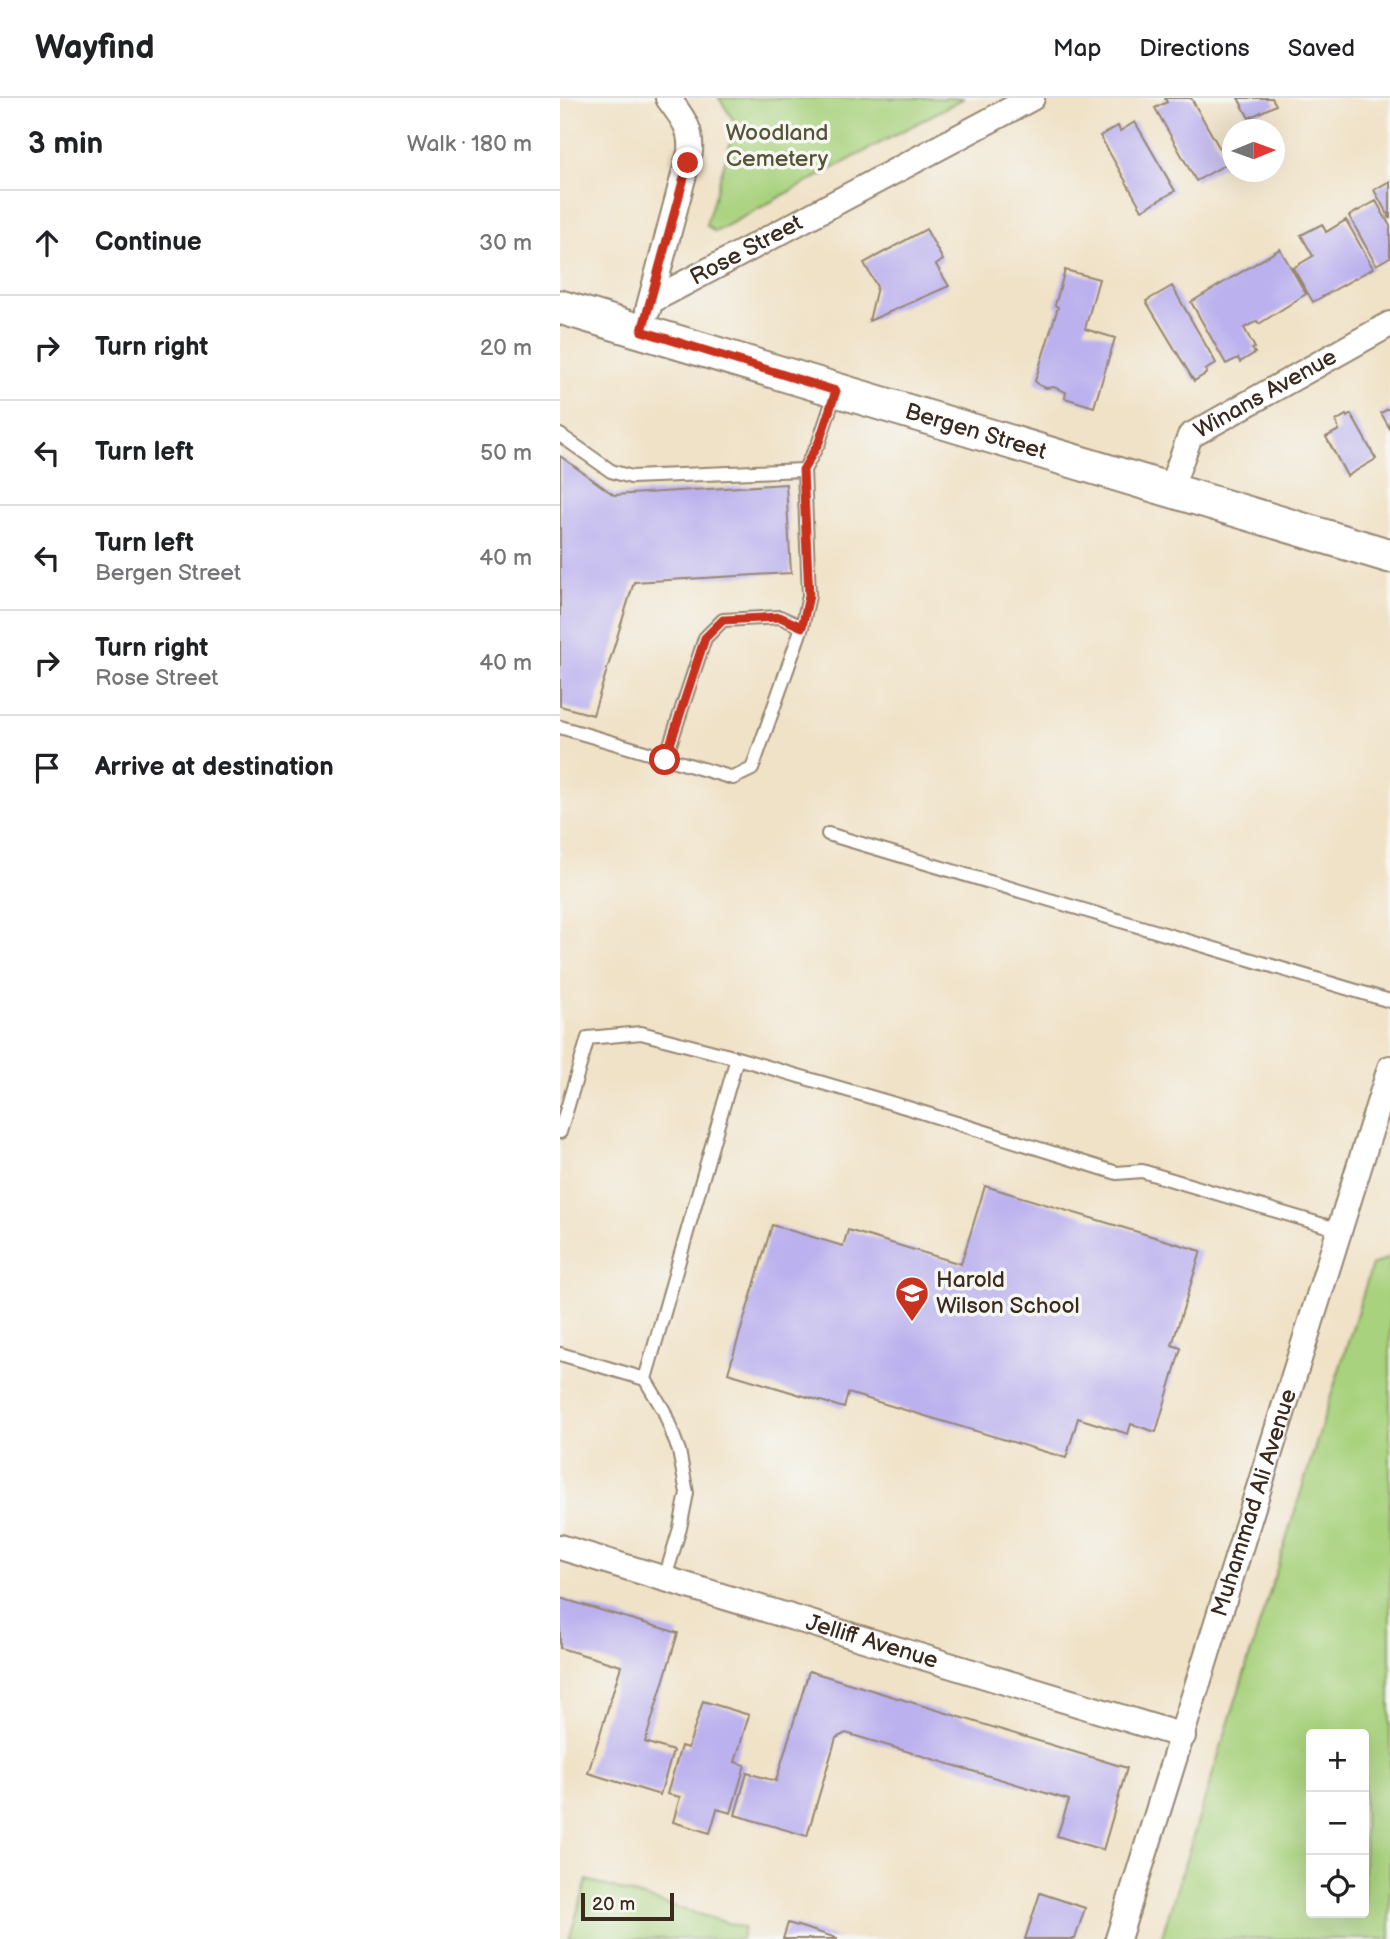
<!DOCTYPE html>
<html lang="en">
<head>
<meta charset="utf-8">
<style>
  :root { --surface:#fff; --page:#f6f6f6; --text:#202124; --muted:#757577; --line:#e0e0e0 }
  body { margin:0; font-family:"Balsamiq Sans",sans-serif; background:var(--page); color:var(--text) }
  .controls { position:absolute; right:21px; bottom:21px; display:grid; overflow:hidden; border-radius:7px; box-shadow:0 7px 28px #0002 }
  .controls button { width:63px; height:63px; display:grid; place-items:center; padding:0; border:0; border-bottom:2px solid var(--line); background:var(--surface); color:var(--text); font:35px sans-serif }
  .compass { position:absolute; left:662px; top:21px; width:63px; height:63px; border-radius:50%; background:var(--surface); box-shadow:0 7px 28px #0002; rotate:89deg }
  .scale { position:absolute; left:21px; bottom:18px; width:93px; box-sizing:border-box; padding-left:7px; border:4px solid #3b2a1e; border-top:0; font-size:19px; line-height:24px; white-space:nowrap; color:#3b2a1e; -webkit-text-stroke:5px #f6f6f2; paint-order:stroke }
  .stop { position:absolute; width:21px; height:21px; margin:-16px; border:5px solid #c8321e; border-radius:50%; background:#fff }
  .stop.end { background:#c8321e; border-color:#fff; box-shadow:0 2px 7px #0008 }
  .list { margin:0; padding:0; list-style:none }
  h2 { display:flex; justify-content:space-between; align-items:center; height:91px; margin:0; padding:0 28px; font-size:30px }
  h2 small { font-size:23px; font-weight:400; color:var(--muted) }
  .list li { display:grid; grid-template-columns:46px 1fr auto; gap:21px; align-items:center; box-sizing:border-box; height:105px; padding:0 28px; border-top:2px solid var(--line) }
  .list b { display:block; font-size:26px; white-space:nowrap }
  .list p { margin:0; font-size:23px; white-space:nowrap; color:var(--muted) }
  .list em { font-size:23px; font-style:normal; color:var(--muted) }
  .icon { flex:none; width:38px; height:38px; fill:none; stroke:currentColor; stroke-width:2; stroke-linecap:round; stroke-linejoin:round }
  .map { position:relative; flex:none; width:830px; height:1841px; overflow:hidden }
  header { display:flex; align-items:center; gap:42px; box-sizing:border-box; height:98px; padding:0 35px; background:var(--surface); border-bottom:2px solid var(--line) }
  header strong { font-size:33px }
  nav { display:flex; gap:38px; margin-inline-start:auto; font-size:24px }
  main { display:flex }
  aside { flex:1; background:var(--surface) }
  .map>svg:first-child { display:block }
</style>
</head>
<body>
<header>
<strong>Wayfind</strong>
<nav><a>Map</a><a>Directions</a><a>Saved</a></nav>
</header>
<main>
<aside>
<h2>3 min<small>Walk · 180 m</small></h2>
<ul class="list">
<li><svg class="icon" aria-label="ahead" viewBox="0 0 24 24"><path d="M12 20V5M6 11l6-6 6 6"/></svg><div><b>Continue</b></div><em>30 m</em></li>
<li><svg class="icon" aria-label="right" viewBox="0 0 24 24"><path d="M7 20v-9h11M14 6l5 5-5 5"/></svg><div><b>Turn right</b></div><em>20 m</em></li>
<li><svg class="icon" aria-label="left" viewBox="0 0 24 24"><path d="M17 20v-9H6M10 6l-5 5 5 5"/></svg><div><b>Turn left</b></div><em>50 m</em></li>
<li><svg class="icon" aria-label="left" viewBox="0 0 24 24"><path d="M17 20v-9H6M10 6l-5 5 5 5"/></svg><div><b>Turn left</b><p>Bergen Street</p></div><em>40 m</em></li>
<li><svg class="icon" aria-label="right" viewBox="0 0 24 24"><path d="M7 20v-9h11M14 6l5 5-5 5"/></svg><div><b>Turn right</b><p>Rose Street</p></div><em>40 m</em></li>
<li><svg class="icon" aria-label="arrive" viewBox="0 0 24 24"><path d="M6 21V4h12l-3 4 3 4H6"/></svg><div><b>Arrive at destination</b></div></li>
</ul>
</aside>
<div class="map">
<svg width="830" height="1841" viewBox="0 0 830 1841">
  <rect width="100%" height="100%" fill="#f6f6f2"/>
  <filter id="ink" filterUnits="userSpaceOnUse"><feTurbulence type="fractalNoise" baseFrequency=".0143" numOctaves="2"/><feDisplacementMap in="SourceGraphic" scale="14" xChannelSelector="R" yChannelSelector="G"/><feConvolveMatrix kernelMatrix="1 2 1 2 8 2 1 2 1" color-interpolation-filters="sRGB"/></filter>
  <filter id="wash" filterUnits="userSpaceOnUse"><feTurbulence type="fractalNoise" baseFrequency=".00686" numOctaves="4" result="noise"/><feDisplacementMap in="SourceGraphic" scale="28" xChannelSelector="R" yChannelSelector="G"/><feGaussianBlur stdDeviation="1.57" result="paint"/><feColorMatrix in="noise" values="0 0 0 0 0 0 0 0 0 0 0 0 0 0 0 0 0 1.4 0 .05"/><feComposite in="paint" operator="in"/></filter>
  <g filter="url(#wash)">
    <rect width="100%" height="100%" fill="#f0e2c7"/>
    <path fill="#a8d27d" stroke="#727e4e" stroke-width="2" fill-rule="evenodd" d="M159,0H404L155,134L146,127L176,26Z
      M830,1159V1841H601L812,1167ZM751,1636H804V1815H751Z
      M27,1782L184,1830L181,1841H9Z"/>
    <g id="blocks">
      <path fill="#bbb1ee" d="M607,0H631L668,65L636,83L595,10L607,4L605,1Z
        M678,0H712L716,7L689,20Z
        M575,24L615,93L582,112L540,38L558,28L560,33Z
        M830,83V121L814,92Z
        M816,103L830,128V159L816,167L789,118Z
        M786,122L813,170L753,204L733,170L753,158L741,137L762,126L766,134Z
        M366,131L383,162L376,167L389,188L309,223L317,189L304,165Z
        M720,151L746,196L699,226L697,223L684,230L695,250L692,251L695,255L680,264L678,260L666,266L631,204Z
        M505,172L539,181L525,231L555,240L534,309L505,300L506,294L494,289L486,290L479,287L475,283L498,209L495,207Z
        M612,188L656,265L646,272L647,275L634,283L586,203Z
        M830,310V331L821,315Z
        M791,316L816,361L787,378L766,339L779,332L776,323L786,317L787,319Z
        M0,358L54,397L226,386L231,475L74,484L33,617L0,608Z
        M425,1088L641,1153L612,1247L621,1250L596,1334L571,1326L568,1336L518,1320L506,1360L288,1295L284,1310L168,1275L212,1127L283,1148L288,1132L401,1166Z
        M0,1500L118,1535L85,1644L113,1653L100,1697L28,1675L61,1568L0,1550Z
        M249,1573L567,1670L543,1752L497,1738L509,1702L286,1635L276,1640L247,1738L175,1717L187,1675L216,1683Z
        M143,1603L189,1617L175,1664L185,1667L171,1715L157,1711L150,1735L113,1724L120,1699L107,1696L121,1648L128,1650Z
        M480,1795L525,1810L515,1841H465Z
        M228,1825L277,1840V1841H223Z"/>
    </g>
  </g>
  <g filter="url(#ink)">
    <use href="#blocks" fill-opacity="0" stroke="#968672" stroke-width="2"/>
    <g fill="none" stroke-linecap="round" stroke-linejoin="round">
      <g stroke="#968672" stroke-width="16">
        <path id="service" d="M0,337L51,373L71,379L244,372
          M0,629L173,680L192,671L242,529L249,498L244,372L259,344L276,293
          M105,662L145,540L163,522L220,519L242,529
          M268,736L830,903
          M0,1034L28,940L81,935L177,960L345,1009L557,1075L582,1073L780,1132
          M0,1256L85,1281L104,1313L119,1353L127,1395L120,1430L105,1480
          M85,1281L177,960"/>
      </g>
      <g stroke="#968672" stroke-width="28">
        <g id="minor">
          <path id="s1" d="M91,203L472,0"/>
          <path d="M88,212L130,54C132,29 122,20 108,0"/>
          <path id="s2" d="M610,392L630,338L830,226"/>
          <path id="s3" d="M0,1449L623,1638"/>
          <path id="s4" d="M558,1841L830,970"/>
        </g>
      </g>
      <g stroke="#968672" stroke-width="37">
        <g id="secondary">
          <path id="s5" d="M0,209L830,458"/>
        </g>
      </g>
      <use href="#service" stroke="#fff" stroke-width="12"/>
      <use href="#minor" stroke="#fff" stroke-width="24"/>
      <use href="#secondary" stroke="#fff" stroke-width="33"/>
    </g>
  </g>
  <g fill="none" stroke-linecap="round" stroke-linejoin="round" filter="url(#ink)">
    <path stroke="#c8321e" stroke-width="9" d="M105,662L145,540L163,522L220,519L242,529L249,498L243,372L259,344L276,293L82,233L128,65"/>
  </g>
  <defs>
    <g id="school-pin" transform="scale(1.75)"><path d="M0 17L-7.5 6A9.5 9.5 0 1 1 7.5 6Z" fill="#c8321e" stroke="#f6f6f2"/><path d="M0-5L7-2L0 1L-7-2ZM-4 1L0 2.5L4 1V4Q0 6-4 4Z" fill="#fff"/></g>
  </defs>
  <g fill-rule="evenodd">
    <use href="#school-pin" x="352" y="1195"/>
  </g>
  <g text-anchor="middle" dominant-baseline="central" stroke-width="7" stroke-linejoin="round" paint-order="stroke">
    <g font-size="23" fill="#565436" stroke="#f6f6f2">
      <text x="217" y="35">Woodland<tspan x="217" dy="26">Cemetery</tspan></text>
    </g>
    <g font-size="23" fill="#3b2a1e" stroke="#f6f6f2">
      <text stroke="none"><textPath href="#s1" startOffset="108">Rose Street</textPath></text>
      <text stroke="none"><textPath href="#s2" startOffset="144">Winans Avenue</textPath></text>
      <text stroke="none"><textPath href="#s5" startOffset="434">Bergen Street</textPath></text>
      <text stroke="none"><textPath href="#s4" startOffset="457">Muhammad Ali Avenue</textPath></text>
      <text stroke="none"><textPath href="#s3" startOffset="326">Jelliff Avenue</textPath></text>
    </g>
    <g font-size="23" fill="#3b2a1e" stroke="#f6f6f2" text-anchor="start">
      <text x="376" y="1182">Harold<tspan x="376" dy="26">Wilson School</tspan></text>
    </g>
  </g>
</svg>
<div class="controls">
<button>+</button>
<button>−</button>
<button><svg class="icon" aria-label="locate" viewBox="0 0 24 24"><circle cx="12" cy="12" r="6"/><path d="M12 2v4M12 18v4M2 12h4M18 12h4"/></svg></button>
</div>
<svg class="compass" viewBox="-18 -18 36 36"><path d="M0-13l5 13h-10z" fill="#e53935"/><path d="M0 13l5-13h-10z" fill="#757577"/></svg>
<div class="scale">20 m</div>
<div class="stop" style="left:105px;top:662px"></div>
<div class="stop end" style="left:128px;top:65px"></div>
</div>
</main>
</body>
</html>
